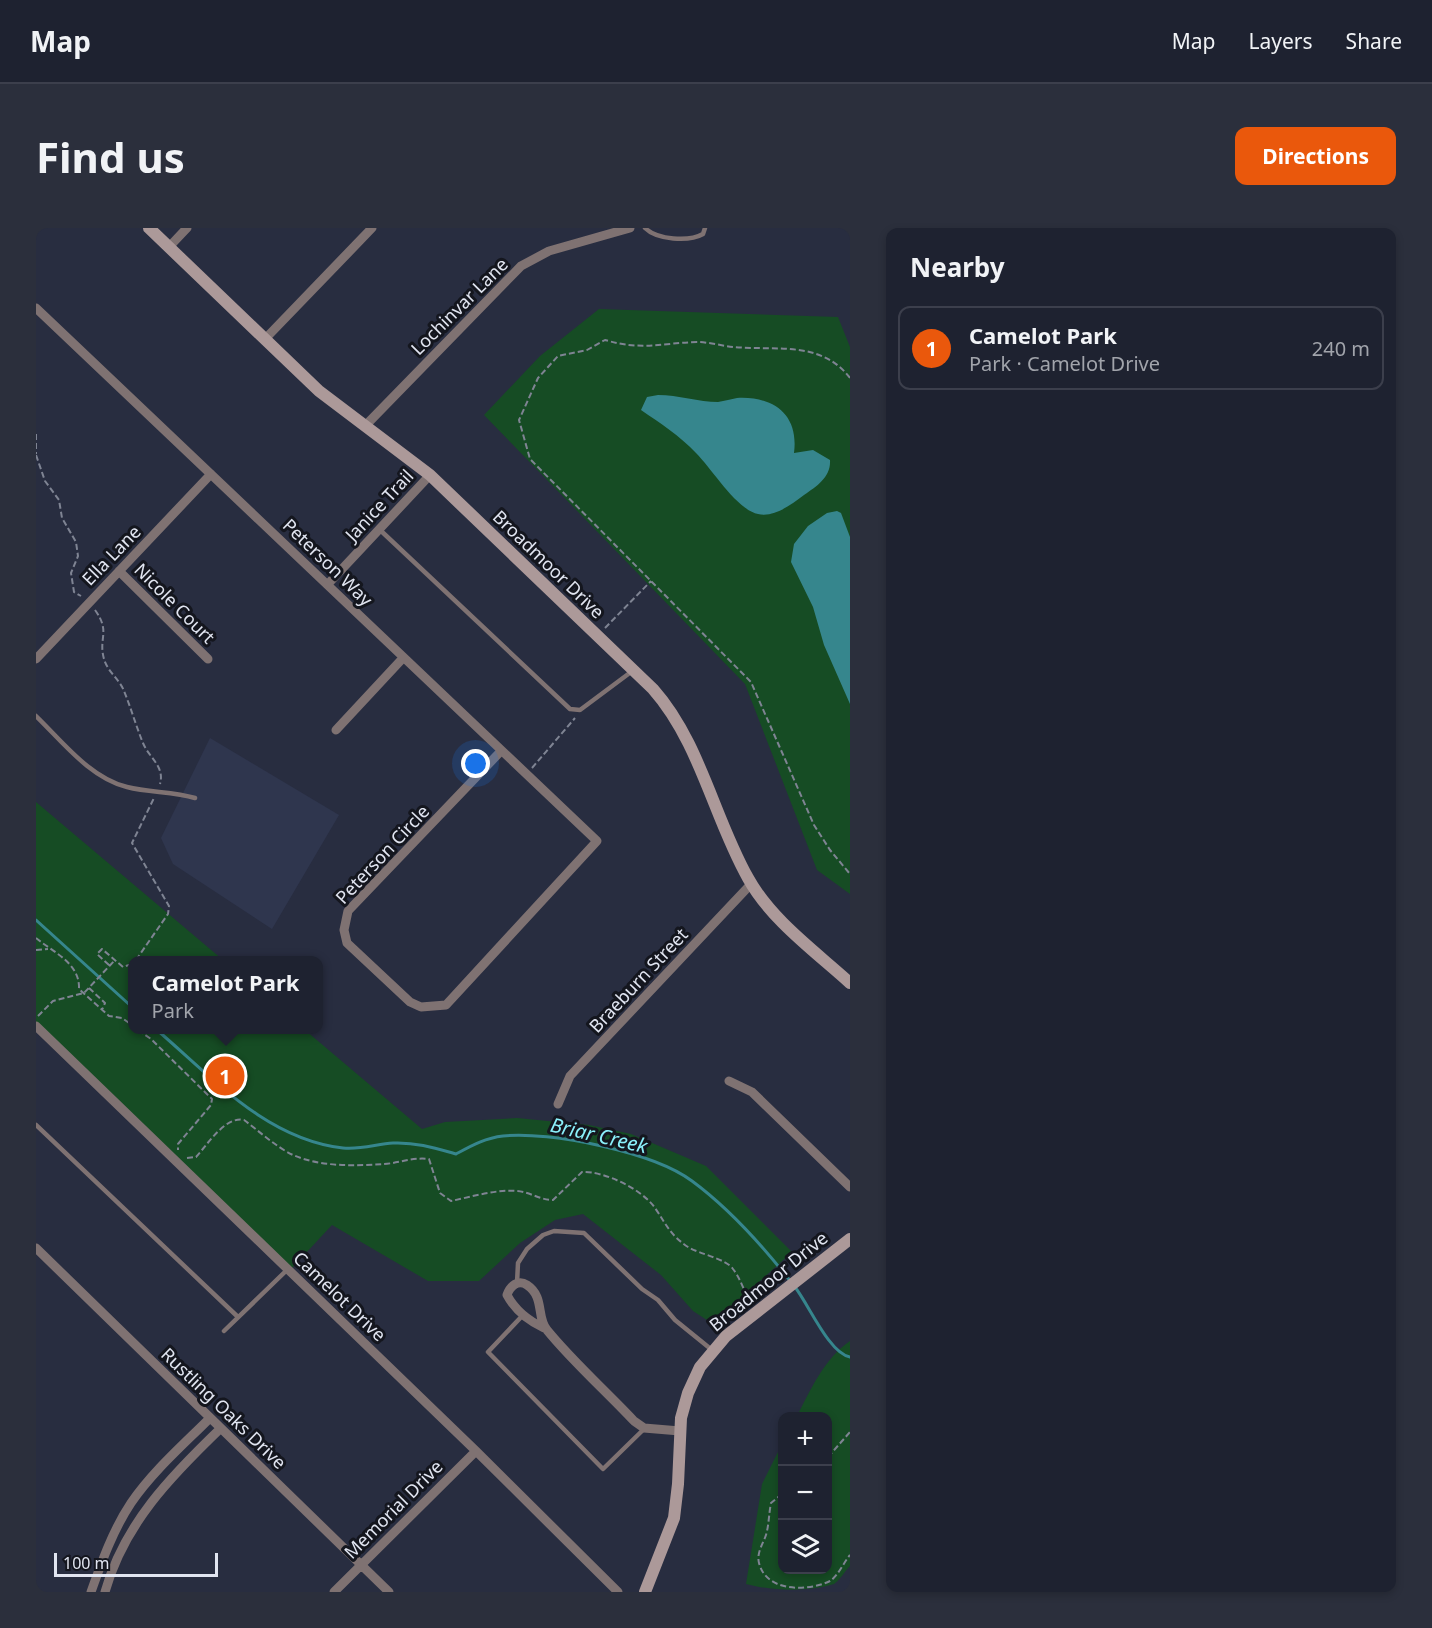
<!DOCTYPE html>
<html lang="en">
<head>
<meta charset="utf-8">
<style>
  :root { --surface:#1e2230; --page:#2b2f3c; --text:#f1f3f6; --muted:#a1a4ab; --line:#3c3f4c; --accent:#ea580c }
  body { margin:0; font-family:"Noto Sans",sans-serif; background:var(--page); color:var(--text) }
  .controls { position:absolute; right:18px; bottom:18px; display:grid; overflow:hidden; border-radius:12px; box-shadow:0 3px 9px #0003 }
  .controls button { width:54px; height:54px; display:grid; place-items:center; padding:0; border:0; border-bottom:2px solid var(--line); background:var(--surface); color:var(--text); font:30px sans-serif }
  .scale { position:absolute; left:18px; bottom:15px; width:164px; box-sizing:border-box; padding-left:6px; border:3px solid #e1e5f1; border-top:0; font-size:16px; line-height:21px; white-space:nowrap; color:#e1e5f1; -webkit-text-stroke:4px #14161e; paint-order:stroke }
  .you { position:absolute; left:440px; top:536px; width:21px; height:21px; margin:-15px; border:4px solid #fff; border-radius:50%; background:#1a73e8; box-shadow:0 0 0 9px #1a73e833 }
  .badge { display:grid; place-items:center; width:39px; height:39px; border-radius:50%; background:var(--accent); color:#fff; font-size:20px; font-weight:700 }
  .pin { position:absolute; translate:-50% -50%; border:3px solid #fff; box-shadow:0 2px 6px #0006 }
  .popup { position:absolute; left:92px; top:728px; width:195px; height:78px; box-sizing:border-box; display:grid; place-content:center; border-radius:12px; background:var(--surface); filter:drop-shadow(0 2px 4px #0005); font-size:20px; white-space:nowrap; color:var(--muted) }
  .popup b { font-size:22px; color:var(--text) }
  .popup::after { content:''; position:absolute; left:50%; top:100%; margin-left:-12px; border:12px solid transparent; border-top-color:var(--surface) }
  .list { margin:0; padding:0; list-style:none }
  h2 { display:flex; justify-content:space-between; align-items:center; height:78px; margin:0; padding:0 24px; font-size:26px }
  h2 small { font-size:20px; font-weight:400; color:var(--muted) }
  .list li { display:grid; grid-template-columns:39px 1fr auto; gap:18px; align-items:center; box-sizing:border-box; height:84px; margin:0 12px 12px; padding:0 12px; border:2px solid var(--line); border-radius:12px }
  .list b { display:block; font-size:22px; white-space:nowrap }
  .list p { margin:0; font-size:20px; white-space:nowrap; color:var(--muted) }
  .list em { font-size:20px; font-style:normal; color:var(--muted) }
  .icon { flex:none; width:33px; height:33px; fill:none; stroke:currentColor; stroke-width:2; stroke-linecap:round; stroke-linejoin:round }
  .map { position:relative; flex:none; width:814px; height:1364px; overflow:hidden; border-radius:12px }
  header { display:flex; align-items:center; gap:36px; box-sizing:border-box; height:84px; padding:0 30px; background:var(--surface); border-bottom:2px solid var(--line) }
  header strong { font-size:28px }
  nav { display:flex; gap:33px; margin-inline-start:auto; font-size:21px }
  .intro { display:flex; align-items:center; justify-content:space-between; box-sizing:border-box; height:144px; padding:0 36px }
  h1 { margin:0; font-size:42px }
  .button { padding:15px 27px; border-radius:12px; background:var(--accent); color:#fff; font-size:21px; font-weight:700 }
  main { display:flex; gap:36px; padding:0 36px }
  aside { flex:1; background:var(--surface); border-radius:12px; box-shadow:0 3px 9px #0003 }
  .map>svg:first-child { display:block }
</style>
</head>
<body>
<header>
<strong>Map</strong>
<nav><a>Map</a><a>Layers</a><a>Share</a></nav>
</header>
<div class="intro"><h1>Find us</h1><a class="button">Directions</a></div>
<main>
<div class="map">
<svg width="814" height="1364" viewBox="0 0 814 1364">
  <rect width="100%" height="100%" fill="#282d40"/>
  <path fill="#2f364e" d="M174,510L303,587L236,701L137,636L125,610Z"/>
  <path fill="#164c24" d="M563,81L802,89L814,119V666L781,642L709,456L448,187L504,128Z
    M0,574L187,732H96V802H269L386,901L409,894L481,890L553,897L595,906L670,938L756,1024L677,1096L657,1083L625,1047L547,986L519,992L484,1015L443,1053H392L296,997L255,1041L0,796Z
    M814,1113V1338C809,1343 804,1352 798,1356C773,1364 736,1363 710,1356L726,1256L746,1216V1342H792V1188H761C775,1161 788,1131 814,1113Z"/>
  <path fill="#36868d" d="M622,167C642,167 663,174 682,174C689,173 695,171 701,170C738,168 763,187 758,225L777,222L794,232C795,249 781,258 768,267C756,276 738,290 722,286C701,282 676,241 660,225C644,208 624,195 605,182L611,169Z
    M801,283L805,285L814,309V476L788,417L777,379L755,334L758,316L772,298L791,285Z"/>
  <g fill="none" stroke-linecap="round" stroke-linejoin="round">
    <path stroke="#36868d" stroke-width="3" d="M0,692L96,779
      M121,802C177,850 230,911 307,920C324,922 341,916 357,915C380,914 399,920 420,926C435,918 449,910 467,908C514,903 617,924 656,953C694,981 726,1017 755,1054
      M759,1059C773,1077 793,1125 814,1129"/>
    <path stroke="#7f8493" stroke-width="2" stroke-dasharray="6 3" stroke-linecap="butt" d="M814,150C785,112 740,123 698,119C686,118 673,114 661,114C625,115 607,123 569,112L551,122L522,128L502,150L483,192L494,231L715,454L778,597L794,622L814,646
      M0,206V226
      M0,227L9,253L23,272L26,290L40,314L42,328L35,345L38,364L45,368
      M59,382C75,404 62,410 68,431C71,443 84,452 88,463C95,480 100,498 107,515C113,530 129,538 124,556
      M569,400L615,353
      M496,540L539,490
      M0,710C18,725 44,735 43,761L73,788L86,790L96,797
      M0,722L12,721
      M100,732L132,686L133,678L96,615L118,570
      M73,737L61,726L66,721L87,739L96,736
      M53,760L69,775L66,782
      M2,788L17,773L48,765L79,732
      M102,802L115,811L176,871L175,877L142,916V922
      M151,930L160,929C172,916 189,888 208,892C223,903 240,919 257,927C284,939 319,938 348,936C364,935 376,929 393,931L404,965L415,973C435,969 460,961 481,963C494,964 504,972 517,972L546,944C568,943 606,961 619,980C630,996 634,1007 652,1019C663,1026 691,1031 697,1041C705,1051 708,1064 714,1074
      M792,1229L814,1204
      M746,1266L735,1275C733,1285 733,1294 731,1303C729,1314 720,1323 723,1335C730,1364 771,1364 794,1353C802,1348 808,1334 814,1327"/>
    <path stroke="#7f7272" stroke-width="4.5" d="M609,0C621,12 653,14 667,6L669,0
      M343,301L534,481L544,482L595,444
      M0,488C26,513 54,550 91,559C114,565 137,563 159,570
      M0,897L202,1089
      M481,1055L482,1035L491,1021L507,1007L518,1003L548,1005L606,1061L622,1072L639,1092L676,1122
      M488,1086L452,1124L567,1241L608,1201
      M188,1103L252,1041"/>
    <path stroke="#7f7272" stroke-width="9" d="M133,19L151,0
      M0,80L561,613L410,777L385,779L374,774L311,715L308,702L312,683L465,523
      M229,111L336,0
      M329,198L485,38L513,23L594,0
      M83,343L172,431
      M292,356L394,247
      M0,431L175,246
      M300,502L367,430
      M0,798L440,1223L582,1364
      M693,853L716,864L814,959
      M522,876L534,848L715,656
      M0,1020L353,1364
      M508,1100C493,1093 479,1082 471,1067C474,1058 482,1051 491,1057C509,1069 500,1089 511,1102C537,1134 570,1163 598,1193L608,1200L644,1203
      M55,1364C66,1333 77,1302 95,1275C117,1243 147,1217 174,1190
      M69,1364C88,1296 135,1248 185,1200
      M298,1364L440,1223"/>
    <path stroke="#ac9999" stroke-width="12" d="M113,0L283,163L394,247L617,461C664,514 678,590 712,650C735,692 780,724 814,755
      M609,1364L638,1290L642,1256L645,1190L652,1165L664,1139L690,1108L814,1011"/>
  </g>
  <g text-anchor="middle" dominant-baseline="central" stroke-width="6" stroke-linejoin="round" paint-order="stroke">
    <g font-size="18" fill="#e1e5f1" stroke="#14161e">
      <text transform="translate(423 78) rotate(-45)">Lochinvar Lane</text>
      <text transform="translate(343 277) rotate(-47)">Janice Trail</text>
      <text transform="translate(75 327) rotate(-46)">Ella Lane</text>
      <text transform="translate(292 334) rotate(44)">Peterson Way</text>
      <text transform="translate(513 336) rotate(44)">Broadmoor Drive</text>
      <text transform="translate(139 375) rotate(45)">Nicole Court</text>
      <text transform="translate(346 626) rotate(-47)">Peterson Circle</text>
      <text transform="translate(602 752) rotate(-47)">Braeburn Street</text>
      <text transform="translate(732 1053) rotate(-39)">Broadmoor Drive</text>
      <text transform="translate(304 1068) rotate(44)">Camelot Drive</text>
      <text transform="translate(188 1180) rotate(44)">Rustling Oaks Drive</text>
      <text transform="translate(357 1281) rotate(-45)">Memorial Drive</text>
    </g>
    <g font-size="20" font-style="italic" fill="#8bf1fb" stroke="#14161e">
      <text transform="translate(563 907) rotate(13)">Briar Creek</text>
    </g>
  </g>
</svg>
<div class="controls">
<button>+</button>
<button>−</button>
<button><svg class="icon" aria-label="layers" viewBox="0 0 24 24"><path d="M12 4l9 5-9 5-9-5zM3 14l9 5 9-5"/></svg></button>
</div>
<div class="scale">100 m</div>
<div class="you"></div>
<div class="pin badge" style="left:189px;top:848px">1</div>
<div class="popup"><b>Camelot Park</b>Park</div>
</div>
<aside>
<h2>Nearby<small></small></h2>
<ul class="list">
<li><span class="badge">1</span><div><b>Camelot Park</b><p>Park · Camelot Drive</p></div><em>240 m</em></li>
</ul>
</aside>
</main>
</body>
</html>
